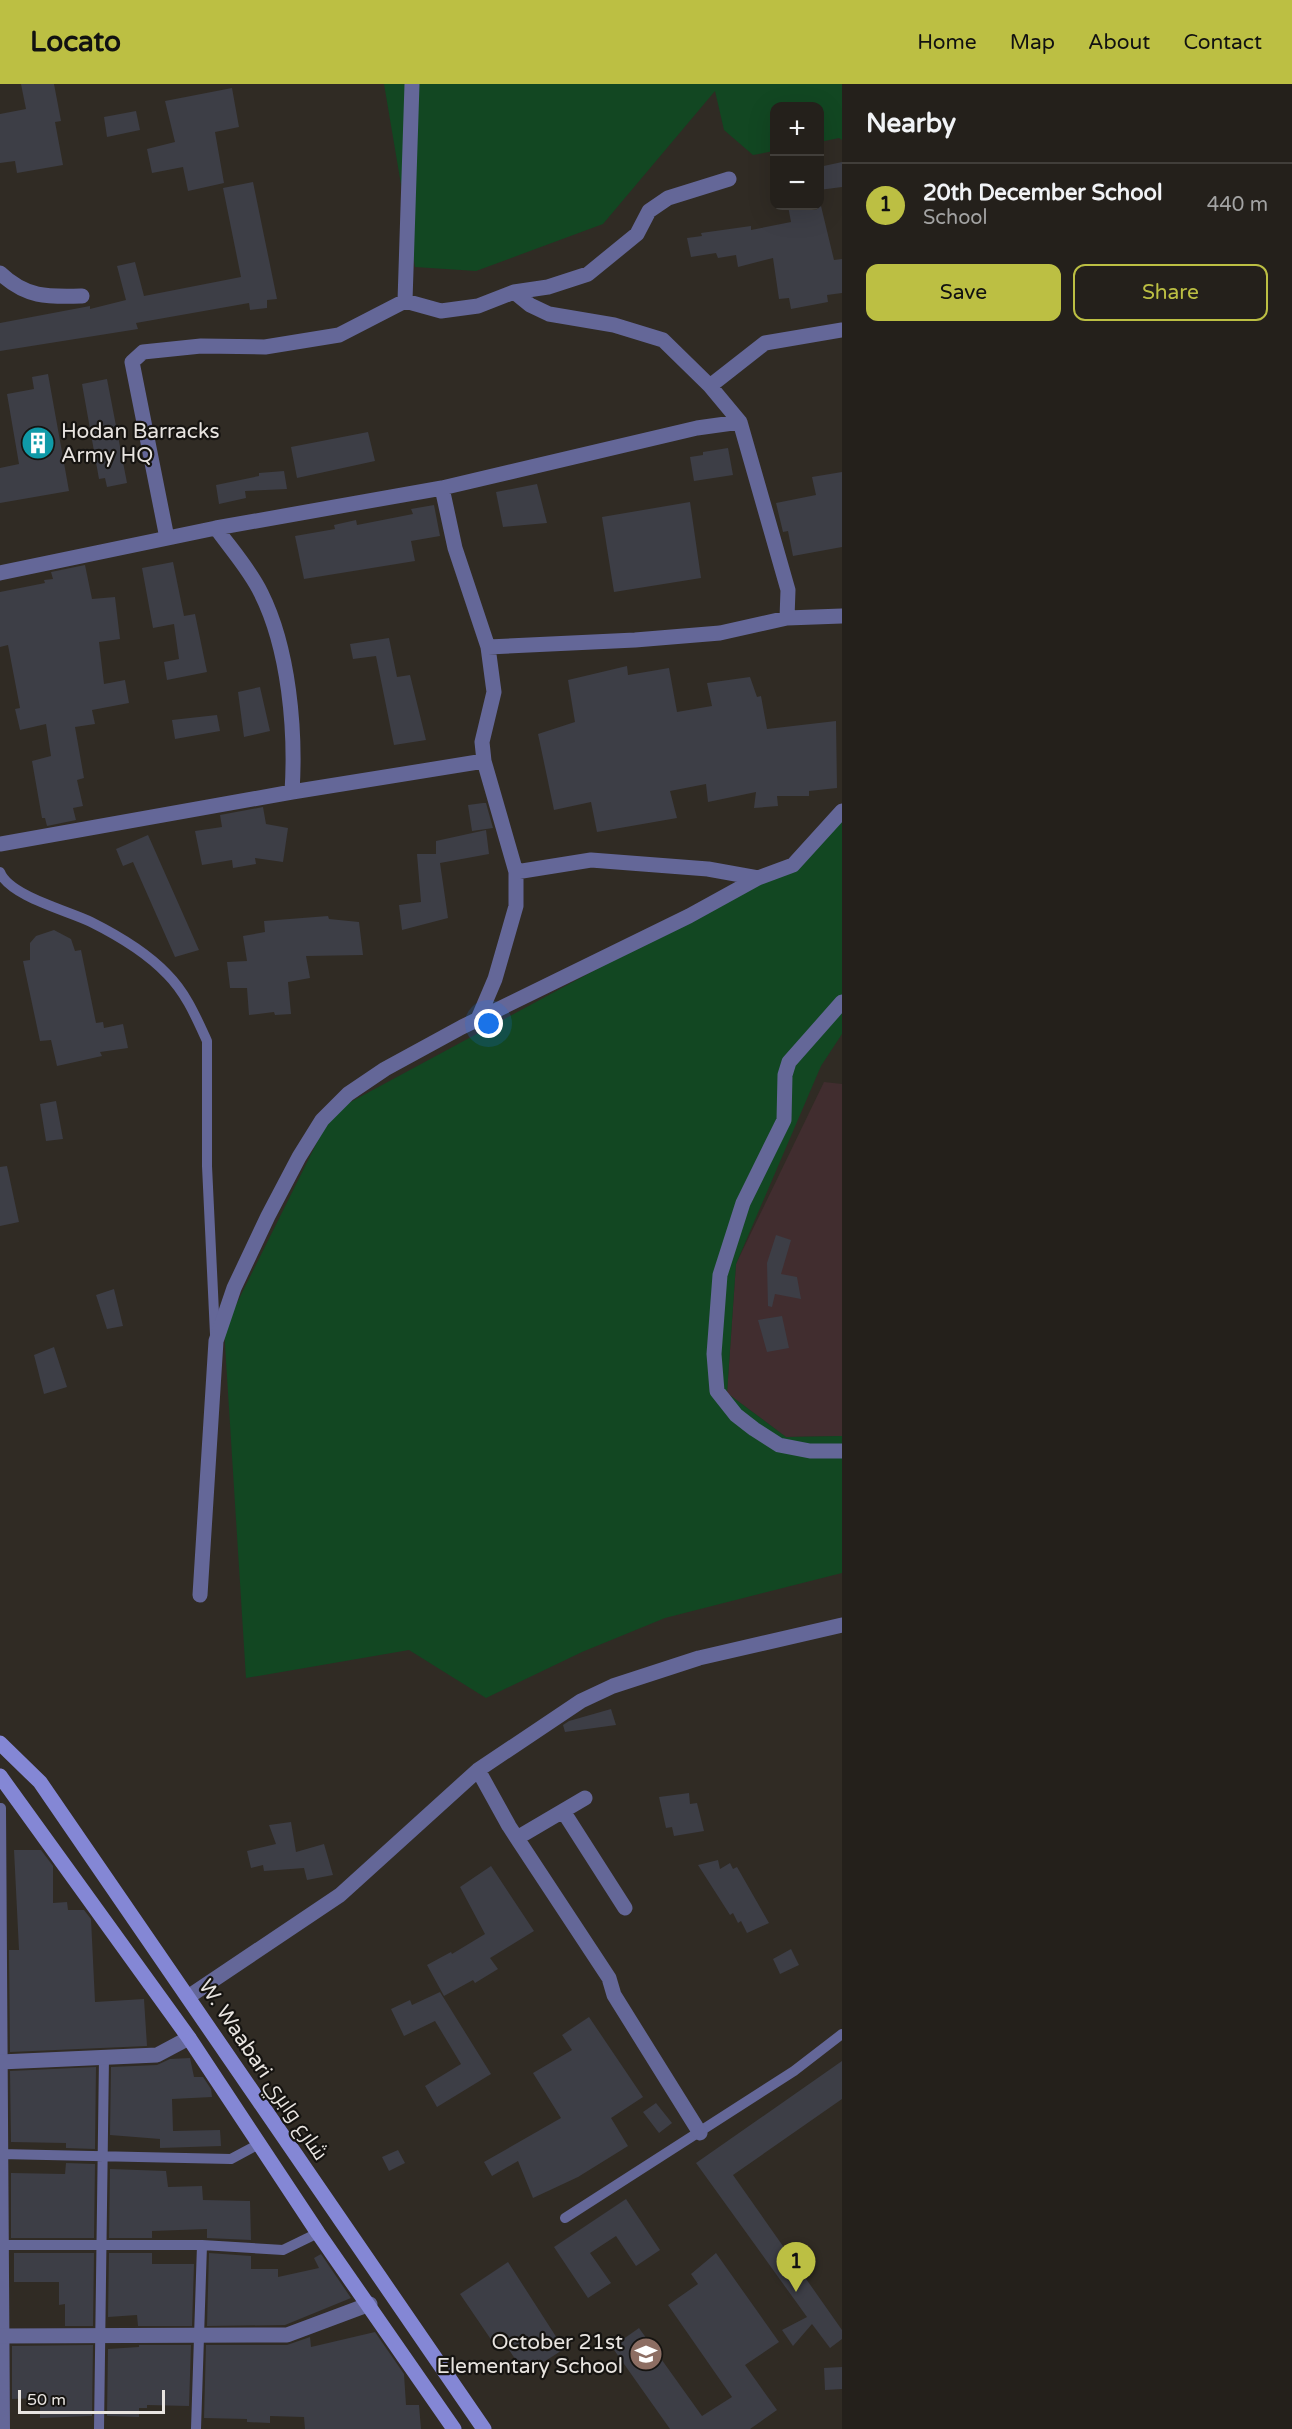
<!DOCTYPE html>
<html lang="en">
<head>
<meta charset="utf-8">
<style>
  :root { --surface:#24201b; --page:#302d28; --text:#f1f3f6; --muted:#a3a3a3; --line:#413e3a; --accent:#bcbf43 }
  body { margin:0; font-family:"Varela Round",Cairo,sans-serif; background:var(--page); color:var(--text) }
  .controls { position:absolute; right:18px; top:18px; display:grid; overflow:hidden; border-radius:12px; box-shadow:0 6px 24px #0002 }
  .controls button { width:54px; height:54px; display:grid; place-items:center; padding:0; border:0; border-bottom:2px solid var(--line); background:var(--surface); color:var(--text); font:30px sans-serif }
  .scale { position:absolute; left:18px; bottom:15px; width:147px; box-sizing:border-box; padding-left:6px; border:3px solid #e8e4e0; border-top:0; font-size:16px; line-height:21px; white-space:nowrap; color:#e8e4e0; -webkit-text-stroke:4px #161411; paint-order:stroke }
  .you { position:absolute; left:489px; top:940px; width:21px; height:21px; margin:-15px; border:4px solid #fff; border-radius:50%; background:#1a73e8; box-shadow:0 0 0 9px #1a73e833 }
  .badge { display:grid; place-items:center; width:39px; height:39px; border-radius:50%; background:var(--accent); color:#111; font-size:20px; font-weight:700 }
  .pin { position:absolute; translate:-50% -50px; filter:drop-shadow(0 2px 3px #0008) }
  .pin::after { content:''; position:absolute; top:32px; width:21px; height:18px; background:inherit; clip-path:polygon(0 0,100% 0,50% 100%) }
  .list { margin:0; padding:0; list-style:none }
  h2 { display:flex; justify-content:space-between; align-items:center; height:78px; margin:0; padding:0 24px; font-size:26px }
  h2 small { font-size:20px; font-weight:400; color:var(--muted) }
  .list li { display:grid; grid-template-columns:39px 1fr auto; gap:18px; align-items:center; box-sizing:border-box; height:84px; padding:0 24px; border-top:2px solid var(--line) }
  .list b { display:block; font-size:22px; white-space:nowrap }
  .list p { margin:0; font-size:20px; white-space:nowrap; color:var(--muted) }
  .list em { font-size:20px; font-style:normal; color:var(--muted) }
  .actions { display:flex; gap:12px; padding:18px 24px }
  .actions a { flex:1; padding:14px 0; border:2px solid var(--accent); border-radius:12px; text-align:center; font-size:21px; color:var(--accent) }
  .actions .main { background:var(--accent); color:#111 }
  .map { position:relative; flex:none; width:842px; height:2345px; overflow:hidden }
  header { display:flex; align-items:center; gap:36px; box-sizing:border-box; height:84px; padding:0 30px; background:var(--accent); color:#111 }
  header strong { font-size:28px }
  nav { display:flex; gap:33px; margin-inline-start:auto; font-size:21px }
  main { display:flex }
  aside { flex:1; background:var(--surface) }
  .map>svg:first-child { display:block }
</style>
</head>
<body>
<header>
<strong>Locato</strong>
<nav><a>Home</a><a>Map</a><a>About</a><a>Contact</a></nav>
</header>
<main>
<div class="map">
<svg width="842" height="2345" viewBox="0 0 842 2345">
  <rect width="100%" height="100%" fill="#302b24"/>
  <path fill="#412d2f" d="M824,998L842,1000V1352L786,1353L727,1309L736,1180Z"/>
  <path fill="#124722" d="M384,0H842V56L839,54L820,58V22H774V67L753,71L724,46L715,7L603,140L476,187L415,183Z
    M842,736V950L821,982L736,1180L727,1309L786,1353L842,1352V1489L665,1534L582,1568L486,1614L409,1566L246,1594L224,1245L332,1028L803,774Z"/>
  <path fill="#3d3e46" d="M21,0H54L61,37L55,38L63,81L17,89L15,77L0,79V30L26,25Z
    M232,4L239,43L215,48L224,99L188,107L183,83L152,89L147,65L175,58L165,17Z
    M136,27L140,46L107,53L104,33Z
    M842,78V103L819,106V83Z
    M253,98L277,215L267,216V224L250,226L249,219L136,239L138,245L0,267V239L90,222V225L126,216L117,182L135,178L144,212L241,193L223,104Z
    M788,122H821L834,176L842,175V209L827,211L828,218L791,225L789,214L779,215L773,174L738,183L736,171L718,174L716,169L691,173L687,154L702,152L701,149L751,142V146L791,138Z
    M48,290L69,407L0,419V384L19,380L7,310L34,305L32,293Z
    M107,295L127,399L107,403L105,394L99,395L82,300Z
    M368,348L375,377L297,394L291,363Z
    M728,364L733,391L694,397L690,373L703,371V368Z
    M284,387L287,405L245,407L246,414L219,420L216,401L259,392V389Z
    M842,388V463L793,472L788,447L783,448L776,419L816,411L812,393Z
    M537,400L547,439L503,443L496,408Z
    M690,418L701,494L614,508L602,433Z
    M434,421L440,452L411,457L415,477L304,495L295,452L335,445L334,441L356,436L357,441L413,430L411,425Z
    M173,478L184,532L195,530L207,588L167,596L164,578L179,575L174,540L153,544L142,484Z
    M85,481L92,515L115,513L120,555L99,558L104,600L125,596L129,619L92,626L95,640L75,643L84,694L77,696L83,722L73,724L76,736L47,742L45,734H42L32,677L51,672L46,640L20,646L15,625L20,624L8,561L0,563V508L45,499L44,496L53,495L51,488Z
    M389,554L397,593L410,591L426,656L394,661L376,572L353,575L350,560Z
    M627,582L628,591L669,584L677,628L712,622L707,599L750,593L757,613L761,612L767,645L836,637L837,704L809,707V712H777L778,722L754,724L756,708L708,718L706,700L670,707L677,734L597,748L591,718L554,726L538,650L575,638L568,596Z
    M260,603L270,647L244,653L238,608Z
    M217,631L220,647L175,655L172,636Z
    M483,719H486L493,744L472,747L468,721Z
    M263,723L266,740L288,744L283,778L255,774L256,780L233,784L232,776L202,781L195,747L222,743L220,731Z
    M486,746L489,770L440,779L448,834L402,846L399,821L421,818L417,770H436V757Z
    M148,751L199,866L175,873L133,778L123,782L116,765Z
    M328,832L329,835L359,838L363,871L306,872L310,894L288,898L291,930L275,931L274,928L249,931L247,904H230L227,878L247,877L243,852L265,848L264,837Z
    M54,846L71,855L75,867L81,866L96,939L103,938L104,944L123,940L128,964L100,968L102,972L57,982L51,956L40,957L23,877L30,876V859L36,852Z
    M56,1017L63,1055L46,1057L40,1020Z
    M7,1082L19,1138L0,1142V1083Z
    M776,1151L791,1156L781,1190L797,1193L801,1215L775,1210L772,1223L768,1222L767,1179Z
    M114,1205L123,1242L107,1245L96,1211Z
    M782,1232L789,1264L767,1268L758,1236Z
    M54,1263L67,1303L44,1310L34,1271Z
    M611,1625L616,1641L565,1648L563,1641L569,1637Z
    M689,1709L690,1720L697,1719L704,1747L674,1752L672,1743L666,1744L659,1713Z
    M291,1738L296,1768L324,1760L333,1791L307,1796L304,1784L264,1787L263,1781L251,1784L247,1767L276,1760L269,1741Z
    M14,1766H41L53,1782V1819L67,1818L68,1826H84L91,1835L95,1918L144,1915L147,1962L10,1968L9,1866H19Z
    M718,1776L720,1785L730,1779L733,1785L737,1783L769,1839L747,1849L741,1837L738,1839L733,1829L730,1831L698,1781Z
    M491,1782L534,1847L490,1874L498,1885L475,1899L473,1896L444,1912L427,1881L451,1868L452,1870L485,1850L460,1803Z
    M791,1865L799,1881L780,1890L773,1875Z
    M440,1908L491,1990L437,2023L425,2002L461,1980L435,1937L404,1952L391,1925L410,1916L412,1921Z
    M589,1933L643,2013L611,2034L628,2062L578,2093L533,2114L518,2077L492,2092L484,2078L561,2034L533,1989L572,1966L562,1951Z
    M190,1974L194,1993H203L211,2005L212,2013L172,2015L173,2047L220,2046L221,2062L160,2064V2055L110,2051L111,1983L157,1981L170,1975Z
    M842,1977V2015L733,2091L842,2246V2255L830,2264L812,2240L793,2262L782,2246L807,2233L696,2079Z
    M96,1983L95,2065L66,2064V2059L11,2058L10,1987Z
    M656,2019L672,2039L659,2049L643,2028Z
    M398,2066L405,2079L389,2087L382,2073Z
    M66,2079L95,2080L94,2154H11V2089L65,2090Z
    M110,2085L166,2087L168,2103L202,2102L203,2116L250,2117L251,2156L207,2154V2145L152,2147V2154H109Z
    M626,2115L660,2166L636,2182L616,2152L590,2169L611,2199L588,2214L554,2163Z
    M14,2169H94L93,2242H65V2220L59,2221V2198H14Z
    M109,2169H152V2180H194L192,2242H138L137,2231L108,2233Z
    M209,2169L251,2172V2185H278V2193L319,2184L314,2174L321,2170L351,2214L285,2241L207,2242Z
    M716,2169L779,2258L745,2281L777,2326L750,2345H670L612,2263L639,2244L702,2332L732,2313L668,2221L698,2200L691,2190Z
    M508,2178L564,2265L525,2290L500,2252L492,2257L460,2210Z
    M375,2248L404,2290L406,2321H419L421,2345H305L304,2333L270,2332V2339L247,2338V2335L204,2334L206,2261H287L310,2253L311,2263Z
    M93,2261L92,2332L40,2334V2314L12,2315V2262Z
    M139,2261H191L189,2322L147,2321V2324H139V2333L107,2332L108,2265L139,2263Z
    M842,2283V2305L825,2306L824,2284Z"/>
  <g fill="none" stroke-linecap="round" stroke-linejoin="round">
    <path stroke="#646798" stroke-width="10" d="M0,788C9,812 69,827 91,838C117,851 147,869 167,890C186,909 196,933 207,957V1082L215,1250
      M1,1724L5,2345
      M0,2070L231,2075L261,2059
      M565,2134L794,1987L842,1950
      M0,2161H202L283,2166L318,2149
      M99,2345L104,1973
      M196,2345L202,2161"/>
    <path stroke="#646798" stroke-width="15" d="M0,189C26,214 48,213 82,212
      M514,208L530,221L549,230L614,241L663,256L710,302L740,338
      M405,217L412,0
      M710,302L765,259L842,246
      M442,404L455,464L488,563L494,608L482,658L484,677L516,788V822L495,895L478,935
      M216,444C231,465 250,486 261,509C289,565 296,646 292,708
      M167,454L132,278L143,268L201,262L265,263L339,251L405,217L441,227L478,222L514,208L548,203L588,190L637,150L649,127L668,114L729,95
      M0,489L216,444L442,404L697,344L740,338L788,506L787,534
      M488,563L635,556L720,549L787,534L842,532
      M0,760L292,708L484,677
      M516,788L591,776L708,785L758,794
      M842,918L789,978L785,991L784,1036L743,1119L720,1191L714,1270L717,1307L736,1331L754,1345L779,1361L810,1367H842
      M200,1511L216,1257L234,1204L268,1132L299,1073L322,1036L348,1010L385,985L462,943L689,832L758,794L793,781L842,727
      M478,1686L509,1742L609,1894L614,1911L700,2049
      M563,1727L625,1824
      M517,1754L585,1714
      M188,1913L340,1811L478,1686L581,1617L613,1602L699,1574L842,1541
      M0,1978L157,1971L189,1954
      M0,2252L287,2251L370,2220"/>
    <path stroke="#8487d5" stroke-width="15" d="M0,1659L40,1698L484,2345
      M0,1692L189,1954L318,2149L454,2345"/>
  </g>
  <defs>
    <g id="building-disc" transform="scale(1.725)"><circle r="9.5" fill="#0f9aa8" stroke="#161411"/><path d="M-4-6H4V6H1V3H-1V6H-4ZM-2.5-4.3h1.7v1.8h-1.7ZM.8-4.3h1.7v1.8H.8ZM-2.5-1h1.7V.8h-1.7ZM.8-1h1.7V.8H.8Z" fill="#fff"/></g>
    <g id="school-disc" transform="scale(1.725)"><circle r="9.5" fill="#8d6e63" stroke="#161411"/><path d="M0-5L7-2L0 1L-7-2ZM-4 1L0 2.5L4 1V4Q0 6-4 4Z" fill="#fff"/></g>
  </defs>
  <g fill-rule="evenodd">
    <use href="#building-disc" x="38" y="359"/>
    <use href="#school-disc" x="646" y="2270"/>
  </g>
  <g text-anchor="middle" dominant-baseline="central" stroke-width="4.5" stroke-linejoin="round" paint-order="stroke">
    <g font-size="21" fill="#e8e4e0" stroke="#161411" text-anchor="start">
      <text x="61" y="347">Hodan Barracks<tspan x="61" dy="24">Army HQ</tspan></text>
      <text x="623" y="2258" text-anchor="end">October 21st<tspan x="623" dy="24">Elementary School</tspan></text>
    </g>
    <g font-size="21" fill="#e8e4e0" stroke="#161411">
      <text transform="translate(263 1986) rotate(56)">W. Waabari شارع وابري</text>
    </g>
  </g>
</svg>
<div class="controls">
<button>+</button>
<button>−</button>
</div>
<div class="scale">50 m</div>
<div class="you"></div>
<div class="pin badge" style="left:796px;top:2208px">1</div>
</div>
<aside>
<h2>Nearby<small></small></h2>
<ul class="list">
<li><span class="badge">1</span><div><b>20th December School</b><p>School</p></div><em>440 m</em></li>
</ul>
<div class="actions"><a class="main">Save</a><a>Share</a></div>
</aside>
</main>
</body>
</html>
